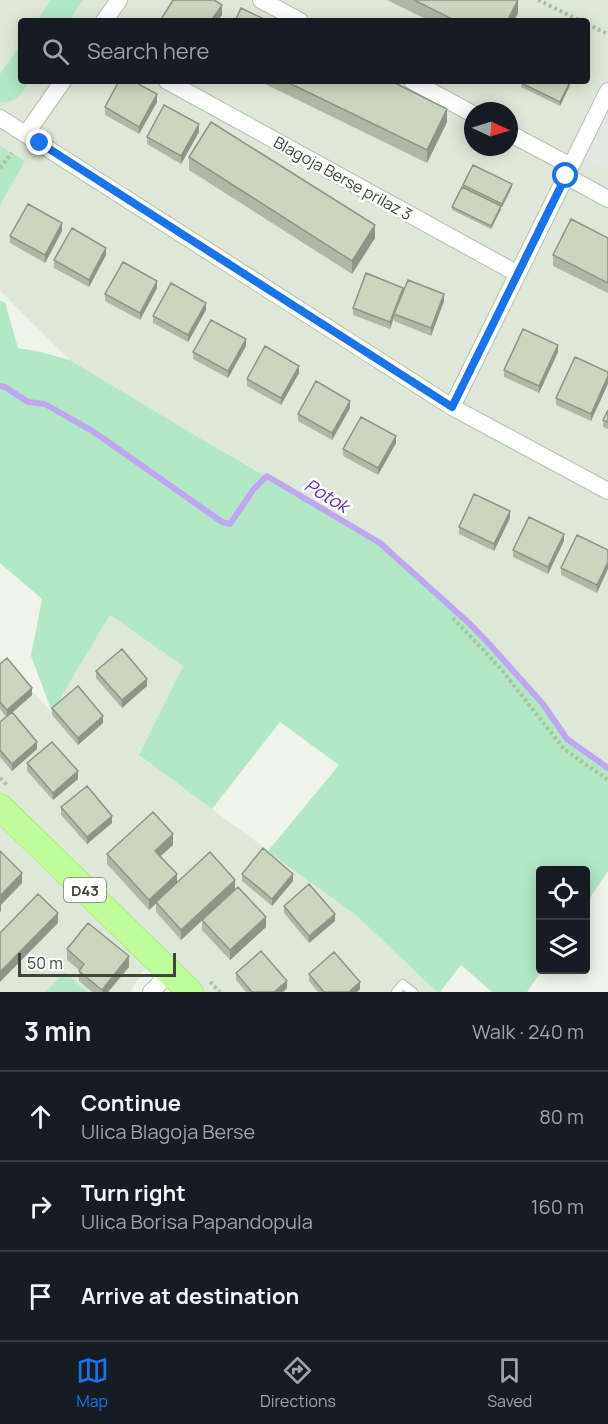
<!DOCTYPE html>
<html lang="en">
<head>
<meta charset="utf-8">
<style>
  :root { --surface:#171b24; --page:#242831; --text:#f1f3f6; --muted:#9ea1a6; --line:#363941; --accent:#1a73e8 }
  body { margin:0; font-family:Manrope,sans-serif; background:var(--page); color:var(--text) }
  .controls { position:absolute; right:18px; bottom:18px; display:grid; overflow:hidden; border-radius:6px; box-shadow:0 3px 15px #0003 }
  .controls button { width:54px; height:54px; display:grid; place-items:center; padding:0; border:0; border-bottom:2px solid var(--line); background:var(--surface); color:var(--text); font:30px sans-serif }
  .compass { position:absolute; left:464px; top:102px; width:54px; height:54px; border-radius:50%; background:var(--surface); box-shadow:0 3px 15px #0003; rotate:94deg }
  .scale { position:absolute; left:18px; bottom:15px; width:158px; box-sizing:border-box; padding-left:6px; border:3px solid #3f4838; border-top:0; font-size:16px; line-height:21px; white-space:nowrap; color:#3f4838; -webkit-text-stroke:4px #fff; paint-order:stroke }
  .stop { position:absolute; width:18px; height:18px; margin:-14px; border:4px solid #1a73e8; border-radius:50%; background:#fff }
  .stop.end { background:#1a73e8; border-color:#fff; box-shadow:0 2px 6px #0008 }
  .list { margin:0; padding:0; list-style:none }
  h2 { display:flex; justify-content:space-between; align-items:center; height:78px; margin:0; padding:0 24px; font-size:26px }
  h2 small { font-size:20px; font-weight:400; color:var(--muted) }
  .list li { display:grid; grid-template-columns:39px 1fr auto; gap:18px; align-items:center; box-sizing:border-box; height:90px; padding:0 24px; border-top:2px solid var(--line) }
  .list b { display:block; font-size:22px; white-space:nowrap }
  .list p { margin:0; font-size:20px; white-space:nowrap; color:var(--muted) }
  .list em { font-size:20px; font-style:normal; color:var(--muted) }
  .icon { flex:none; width:33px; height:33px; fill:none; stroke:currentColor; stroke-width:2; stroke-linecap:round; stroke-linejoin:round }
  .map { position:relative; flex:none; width:608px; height:992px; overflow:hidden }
  .search { position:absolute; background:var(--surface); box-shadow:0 3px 15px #0003; left:18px; right:18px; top:18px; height:66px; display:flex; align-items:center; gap:15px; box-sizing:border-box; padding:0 21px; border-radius:6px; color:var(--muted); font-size:22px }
  .sheet { height:348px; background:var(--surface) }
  nav { display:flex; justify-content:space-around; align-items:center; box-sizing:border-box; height:84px; border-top:2px solid var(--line); background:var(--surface); font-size:16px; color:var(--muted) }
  nav a { display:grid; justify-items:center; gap:3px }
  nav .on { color:var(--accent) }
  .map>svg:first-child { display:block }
</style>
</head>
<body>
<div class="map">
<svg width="608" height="992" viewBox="0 0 608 992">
  <rect width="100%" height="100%" fill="#eef4e9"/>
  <path fill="#dee8d8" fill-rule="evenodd" d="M0,0H608V767L567,739L543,704L491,646L287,488L198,437L70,360L0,291ZM21,21H587V81H21ZM473,111H509V147H473Z
    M110,615L183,666L140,756L357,916L437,992H176L153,956L130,992H87L65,972L45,992H0V658L52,712Z"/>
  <path fill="#b3e8c6" d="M51,0H83L69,21H37Z
    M21,44V81H30C22,93 16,104 0,102V74Z
    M0,146L25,161L0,205Z
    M0,301L5,302L18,348L37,351L70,360L198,437L314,504L380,543L471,625L491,646L543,704L567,739L608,768V871L586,904V870H540V970H542L527,992H492L461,965L440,992H437L357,916L268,851L339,765L280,722L212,809L139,755L183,666L110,615L52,712L31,656L42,599L0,563Z
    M65,972L87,992H45Z"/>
  <path fill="#e3e6e1" d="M608,91V171L577,155Z"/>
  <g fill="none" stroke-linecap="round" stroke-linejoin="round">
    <path stroke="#bfa7f0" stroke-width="6" d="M0,386L5,387L28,402L45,404L94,432L222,522L230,524L253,490L267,476L380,543L471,625L491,646L543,704L567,739L608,768"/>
    <g stroke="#b5c0ac" stroke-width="10">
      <path id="lane" d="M396,992L403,984L413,992"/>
    </g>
    <g stroke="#b5c0ac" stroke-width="18">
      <path id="street" d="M261,0L300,21
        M104,21L119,0
        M167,81L518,274
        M412,81L473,114
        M0,118L452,407L608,491
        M509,133L571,166
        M26,134L63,81
        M566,176L608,199
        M452,407L608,91
        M151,992L170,973"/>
    </g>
    <g stroke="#98e369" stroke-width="27">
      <path id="primary" d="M0,807L190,992"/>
    </g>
    <path stroke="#adc29d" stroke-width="4" stroke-dasharray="3 3" stroke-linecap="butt" d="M538,0L581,21
      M587,24L608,34
      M0,168L12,153
      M453,618L501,669L564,749L608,780
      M0,778L7,785
      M210,982L220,992"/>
    <use href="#lane" stroke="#fff" stroke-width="8"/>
    <use href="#street" stroke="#fff" stroke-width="16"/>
    <use href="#primary" stroke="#befd9a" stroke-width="26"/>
  </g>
  <path fill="#aeb8a4" d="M387,0H518V13L514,21H430Z
    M259,81H391L447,122L427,163Z
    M521,83L570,85L560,106L521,87Z
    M157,102L139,134L105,115V107Z
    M199,132L181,164L147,144V137Z
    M189,157L375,238L352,274L189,170Z
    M463,185L512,187L502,207H501V209L491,229L452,210V207L463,188Z
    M62,231L45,263L10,243V236Z
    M608,238V293L553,266V255Z
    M106,255L89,287L54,268V260Z
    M157,288L140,320L105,301V294Z
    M403,292L444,301L431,336L394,321V317L390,329L353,315V308Z
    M206,310L188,342L153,323V316Z
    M246,346L228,378L193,359V352Z
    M558,352L539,393L504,377V370Z
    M608,372L591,421L556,405V398Z
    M299,373L281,405L247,386V379Z
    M350,408L332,440L298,421V414Z
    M608,410V429L603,427V420Z
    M396,443L378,475L343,456V449Z
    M510,518L494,551L459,534V527Z
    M564,541L548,574L513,557V550Z
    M608,550L597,593L561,575V568Z
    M0,664L32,695L12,713L37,749L12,771L0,757V722L6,717L0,709Z
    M96,671L147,686L122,708L96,678Z
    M52,708L103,723L78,745L52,715Z
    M27,763L78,779L53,800L27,771Z
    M61,807L112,823L87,844L61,815Z
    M173,845L161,856L177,883L235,890L266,927L230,960L202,930V920L181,940L156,912V904L149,910L107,864V854Z
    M242,874L293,881L272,906L242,881Z
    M284,906L335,921L309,943L284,913Z
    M67,949L129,967L108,992H92L79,981V970L67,960Z
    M236,973L287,988L283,992H246L236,980Z
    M309,974L360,989L357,992H318L309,981Z"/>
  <path fill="#8d9686" d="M518,0V13L514,21H507Z
    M222,5V15L218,21H211Z
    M570,82V85L560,106V102Z
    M157,94V102L139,134V127Z
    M447,109V122L427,163V150Z
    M199,124V132L181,164V156Z
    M512,184V187L502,207V204Z
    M501,206V209L491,229V226Z
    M62,223V231L45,263V255Z
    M375,225V238L352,274V261Z
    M106,248V255L89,287V280Z
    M157,281V288L140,320V313Z
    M403,288V295L394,314V317L390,329V322Z
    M444,294V301L431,336V328Z
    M206,303V310L188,342V335Z
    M246,339V346L228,378V371Z
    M558,345V352L539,393V386Z
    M299,366V373L281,405V398Z
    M608,376V384L591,421V414Z
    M350,401V408L332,440V433Z
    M396,436V443L378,475V468Z
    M510,511V518L494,551V544Z
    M564,534V541L548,574V567Z
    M608,562V569L597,593V585Z
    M147,679V686L122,708V700Z
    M32,688V695L7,717V710Z
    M103,716V723L78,745V738Z
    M37,742V749L12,771V764Z
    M78,771V779L53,800V793Z
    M112,816V823L87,844V837Z
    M173,834V845L155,861V851Z
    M22,873V883L1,905V911L0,912V896Z
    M177,874V884L149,910V900Z
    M293,874V881L272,906V899Z
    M235,880V890L181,940V930Z
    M58,913V923L0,982V972Z
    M335,914V921L309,943V936Z
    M266,917V927L230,960V950Z
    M129,956V967L108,992H102V990Z
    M287,981V988L283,992H274Z
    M360,982V989L357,992H349Z"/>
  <path fill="#cad6bf" stroke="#8d9686" stroke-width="1.5" d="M173,0H214L222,5L211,21H160Z
    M414,0H518L507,21H456Z
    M241,8L268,21H235Z
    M119,81H133L157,94L139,127L105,107Z
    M285,81H391L447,109L427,150Z
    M522,81H568L570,82L560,102L521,83Z
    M164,105L199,124L181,156L147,137Z
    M211,122L375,225L352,261L189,157Z
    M473,165L512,184L502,204L463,185Z
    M462,187L501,206L491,226L452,207Z
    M28,204L62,223L45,255L10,236Z
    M571,219L608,238V283L553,255Z
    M72,228L106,248L89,280L54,260Z
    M123,262L157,281L140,313L105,294Z
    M366,273L403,288L390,322L353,308Z
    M408,280L444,294L431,328L394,314Z
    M171,283L206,303L188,335L153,316Z
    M211,320L246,339L228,371L193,352Z
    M523,329L558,345L539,386L504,370Z
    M265,346L299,366L281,398L247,379Z
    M575,357L608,372V376L591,414L556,398Z
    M316,381L350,401L332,433L298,414Z
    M608,410V422L603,420Z
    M361,417L396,436L378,468L343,449Z
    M474,494L510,511L494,544L459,527Z
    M529,517L564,534L548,567L513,550Z
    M577,535L608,550V562L597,585L561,568Z
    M122,649L147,679L122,700L96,671Z
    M7,658L32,688L7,710L0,702V664Z
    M78,686L103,716L78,738L52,708Z
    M12,712L37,742L12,764L0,750V722Z
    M52,742L78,771L53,793L27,763Z
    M87,786L112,816L87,837L61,807Z
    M153,812L173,834L155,851L177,874L149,900L107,854Z
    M263,848L293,874L272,899L242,874Z
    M0,851L22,873L0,896Z
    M210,852L235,880L181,930L156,902Z
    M309,884L335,914L309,936L284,906Z
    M238,887L266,917L230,950L202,920Z
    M38,894L58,913L0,972V933Z
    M88,923L129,956L102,990L79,971L84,964L67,949Z
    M261,951L287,981L274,992H252L236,973Z
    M334,952L360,982L349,992H324L309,974Z"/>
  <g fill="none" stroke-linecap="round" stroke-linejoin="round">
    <path stroke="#1a73e8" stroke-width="8" d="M40,143L452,407L566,176"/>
  </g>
  <g text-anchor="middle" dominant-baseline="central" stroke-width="5" stroke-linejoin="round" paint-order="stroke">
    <rect fill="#fff" stroke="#797f74" stroke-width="1.5" x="64" y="878" width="42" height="24" rx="4.5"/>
    <g font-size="15" font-weight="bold" fill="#3f4838">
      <text x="85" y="890">D43</text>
    </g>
    <g font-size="16" fill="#3f4838" stroke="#fff">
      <text transform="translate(343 178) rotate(29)">Blagoja Berse prilaz 3</text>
    </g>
    <g font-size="18" font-style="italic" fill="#5e31b4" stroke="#fff">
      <text transform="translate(327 495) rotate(31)">Potok</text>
    </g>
  </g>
</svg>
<div class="controls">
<button><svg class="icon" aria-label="locate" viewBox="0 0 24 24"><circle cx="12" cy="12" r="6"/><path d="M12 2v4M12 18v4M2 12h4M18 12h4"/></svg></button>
<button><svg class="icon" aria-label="layers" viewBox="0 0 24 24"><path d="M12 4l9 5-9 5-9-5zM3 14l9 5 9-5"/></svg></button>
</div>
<svg class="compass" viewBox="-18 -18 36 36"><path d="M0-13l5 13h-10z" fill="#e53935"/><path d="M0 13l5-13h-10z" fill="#9ea1a6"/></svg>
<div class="scale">50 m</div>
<div class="stop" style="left:566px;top:176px"></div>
<div class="stop end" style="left:40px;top:143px"></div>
<div class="search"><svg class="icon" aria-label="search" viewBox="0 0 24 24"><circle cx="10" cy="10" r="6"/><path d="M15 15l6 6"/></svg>Search here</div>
</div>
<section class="sheet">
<h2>3 min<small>Walk · 240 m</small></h2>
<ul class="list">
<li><svg class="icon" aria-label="ahead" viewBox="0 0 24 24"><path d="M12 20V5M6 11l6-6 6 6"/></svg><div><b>Continue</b><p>Ulica Blagoja Berse</p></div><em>80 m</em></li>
<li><svg class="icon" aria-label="right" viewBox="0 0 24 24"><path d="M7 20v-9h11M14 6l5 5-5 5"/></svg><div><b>Turn right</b><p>Ulica Borisa Papandopula</p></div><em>160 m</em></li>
<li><svg class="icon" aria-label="arrive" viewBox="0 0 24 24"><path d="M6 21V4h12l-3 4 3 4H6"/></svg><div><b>Arrive at destination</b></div></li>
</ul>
</section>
<nav>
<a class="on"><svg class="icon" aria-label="map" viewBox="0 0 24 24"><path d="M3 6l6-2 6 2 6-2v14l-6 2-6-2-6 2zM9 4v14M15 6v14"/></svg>Map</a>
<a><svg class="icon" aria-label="directions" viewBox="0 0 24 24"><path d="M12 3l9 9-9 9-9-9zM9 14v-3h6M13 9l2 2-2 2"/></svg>Directions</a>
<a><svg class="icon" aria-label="saved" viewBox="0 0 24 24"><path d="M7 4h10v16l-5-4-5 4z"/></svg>Saved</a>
</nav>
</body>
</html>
